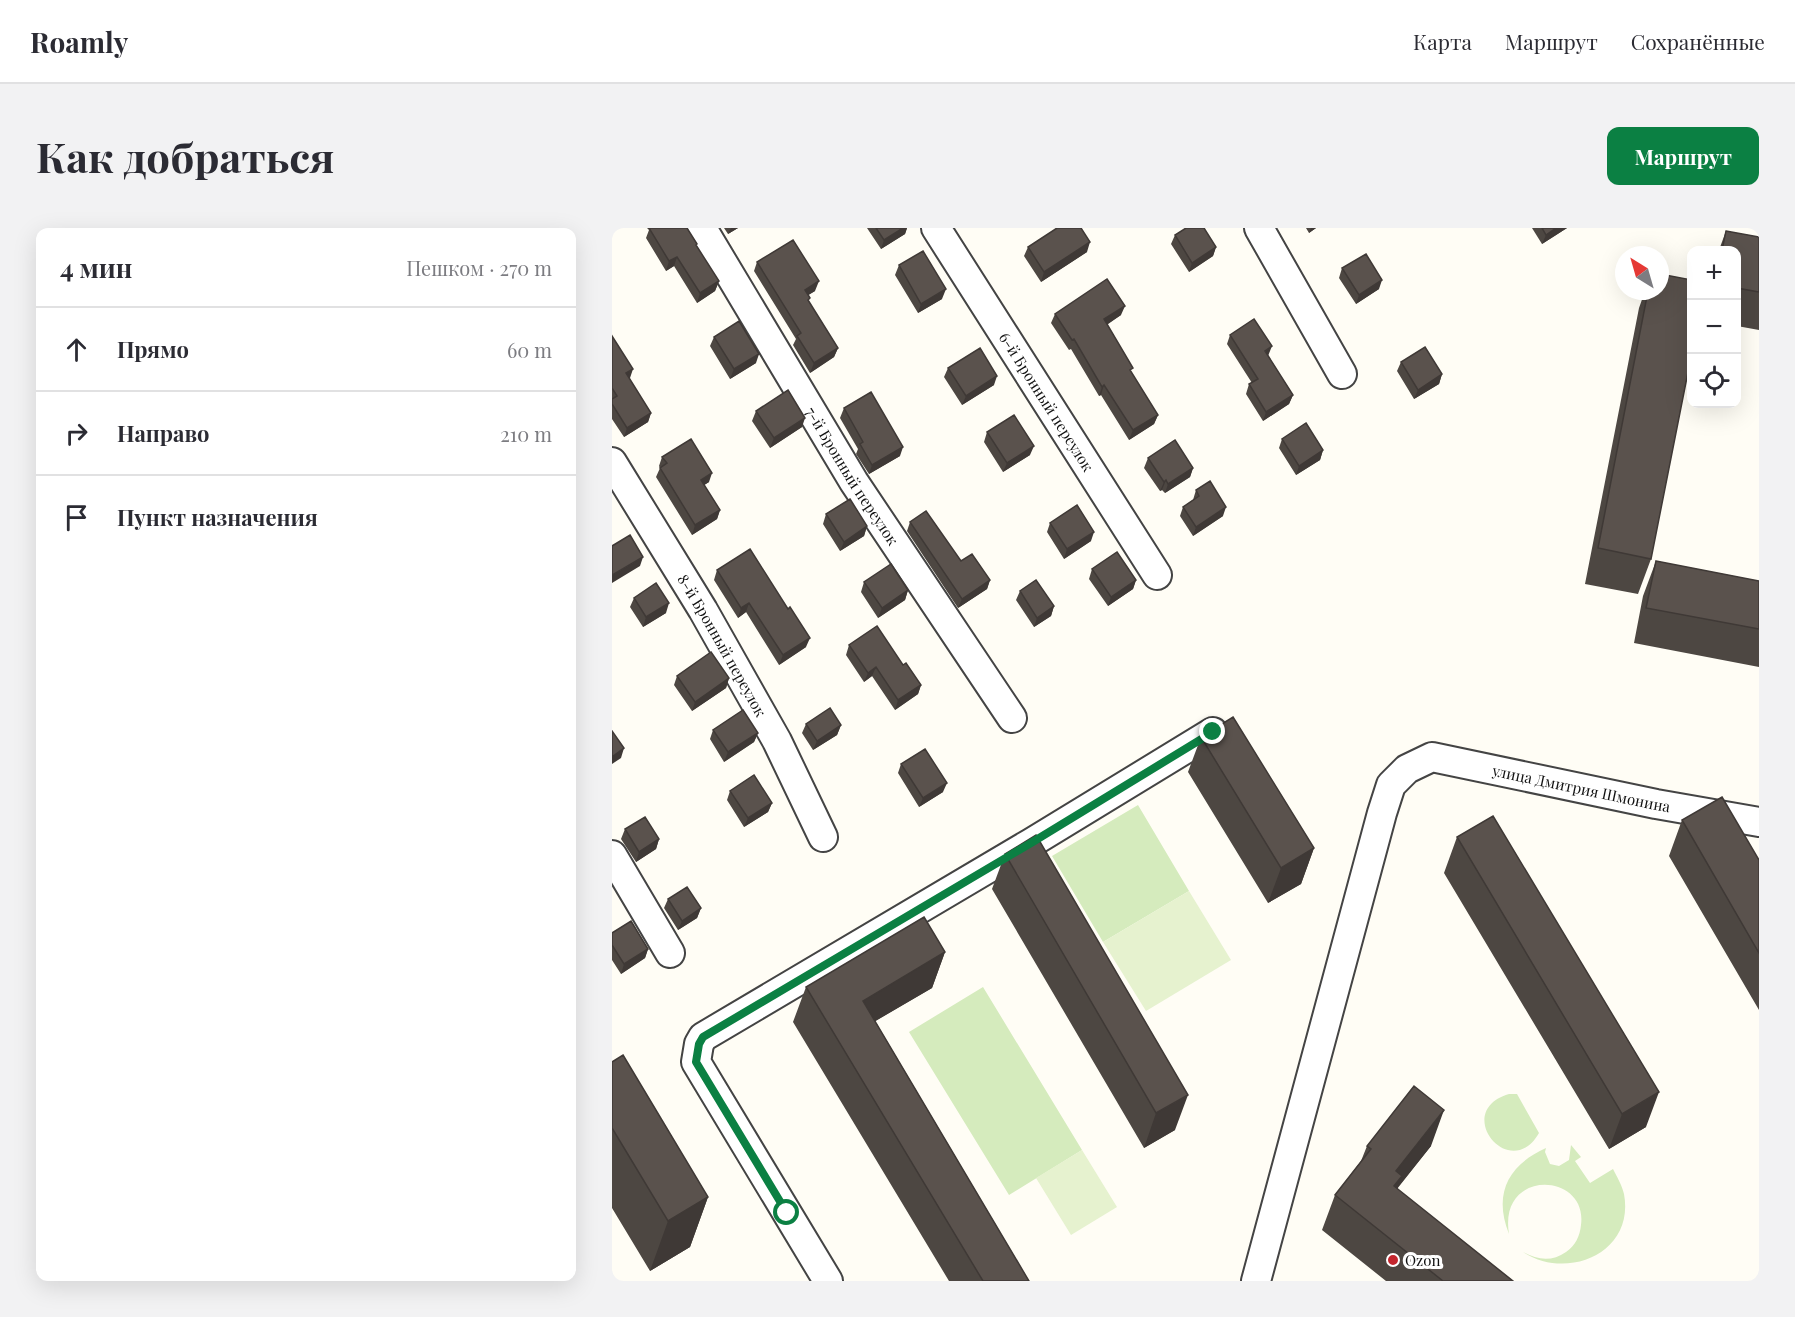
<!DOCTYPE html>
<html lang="ru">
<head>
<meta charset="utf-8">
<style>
  :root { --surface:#fff; --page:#f2f2f3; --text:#2b2b33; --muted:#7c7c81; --line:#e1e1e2; --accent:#0b8043 }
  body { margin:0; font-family:"Playfair Display",serif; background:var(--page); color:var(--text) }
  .controls { position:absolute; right:18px; top:18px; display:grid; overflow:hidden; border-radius:12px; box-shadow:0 6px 24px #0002 }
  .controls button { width:54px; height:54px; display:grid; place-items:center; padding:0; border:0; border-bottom:2px solid var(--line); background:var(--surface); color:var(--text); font:30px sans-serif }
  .compass { position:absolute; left:1003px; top:18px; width:54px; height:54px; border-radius:50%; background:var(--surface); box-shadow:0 6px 24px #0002; rotate:323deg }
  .stop { position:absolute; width:18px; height:18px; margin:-14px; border:4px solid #0b8043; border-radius:50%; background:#fff }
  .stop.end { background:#0b8043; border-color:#fff; box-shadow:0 2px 6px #0008 }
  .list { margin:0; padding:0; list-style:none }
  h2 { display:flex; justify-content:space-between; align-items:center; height:78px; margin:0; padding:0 24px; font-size:26px }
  h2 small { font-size:20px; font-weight:400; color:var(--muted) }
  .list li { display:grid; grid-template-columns:39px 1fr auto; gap:18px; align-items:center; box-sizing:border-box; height:84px; padding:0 24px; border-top:2px solid var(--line) }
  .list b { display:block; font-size:22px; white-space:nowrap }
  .list em { font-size:20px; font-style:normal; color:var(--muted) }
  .icon { flex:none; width:33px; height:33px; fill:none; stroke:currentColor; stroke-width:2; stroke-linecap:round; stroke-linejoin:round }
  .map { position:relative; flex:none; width:1147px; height:1053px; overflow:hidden; border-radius:12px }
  header { display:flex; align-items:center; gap:36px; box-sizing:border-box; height:84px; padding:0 30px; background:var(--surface); border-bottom:2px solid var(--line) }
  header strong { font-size:28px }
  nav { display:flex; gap:33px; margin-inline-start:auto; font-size:21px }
  .intro { display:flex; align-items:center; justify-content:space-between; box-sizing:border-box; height:144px; padding:0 36px }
  h1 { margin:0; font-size:42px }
  .button { padding:15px 27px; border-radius:12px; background:var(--accent); color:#fff; font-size:21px; font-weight:700 }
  main { display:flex; gap:36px; padding:0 36px }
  aside { flex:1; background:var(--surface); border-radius:12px; box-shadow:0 6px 24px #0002 }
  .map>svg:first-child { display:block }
</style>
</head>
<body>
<header>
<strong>Roamly</strong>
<nav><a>Карта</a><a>Маршрут</a><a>Сохранённые</a></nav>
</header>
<div class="intro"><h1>Как добраться</h1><a class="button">Маршрут</a></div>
<main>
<aside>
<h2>4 мин<small>Пешком · 270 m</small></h2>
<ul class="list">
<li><svg class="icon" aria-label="ahead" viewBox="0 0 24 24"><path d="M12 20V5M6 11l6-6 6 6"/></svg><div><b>Прямо</b></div><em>60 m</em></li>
<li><svg class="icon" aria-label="right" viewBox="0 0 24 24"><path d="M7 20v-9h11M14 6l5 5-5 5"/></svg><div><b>Направо</b></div><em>210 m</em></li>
<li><svg class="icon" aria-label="arrive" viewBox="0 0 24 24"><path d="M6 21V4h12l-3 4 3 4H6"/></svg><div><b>Пункт назначения</b></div></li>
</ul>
</aside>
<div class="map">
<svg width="1147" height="1053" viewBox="0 0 1147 1053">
  <rect width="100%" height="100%" fill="#fffdf5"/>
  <path fill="#d5ebbd" d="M526,577L577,663L491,714L440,628Z
    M371,759L470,922L397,967L297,804Z
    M897,866H905L927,905C898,956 839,883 897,866Z
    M959,917L969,929L963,933L978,955L1001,941C1005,949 1010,957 1012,966C1023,1025 955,1053 911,1024C925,1032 940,1034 954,1024C963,1018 968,1008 969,997C976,944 886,940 897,1006C881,966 896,937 934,920L933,924L938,936L947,938L957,932Z"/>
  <path fill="#e6f2cf" d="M577,663L619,732L534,783L491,714Z
    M470,922L505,979L459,1007L424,950Z"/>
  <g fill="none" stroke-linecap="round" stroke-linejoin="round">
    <g stroke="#444" stroke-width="32">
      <g id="minor">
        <path id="s1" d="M90,0L242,254L400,490"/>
        <path id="s2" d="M324,0L545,347"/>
        <path d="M647,0L730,146"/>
        <path id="s3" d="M0,234L91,382L165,513L211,609"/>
        <path d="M0,627L58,725"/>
        <path d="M216,1053L84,834L87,816L91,809L419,615L601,504"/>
        <path id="s4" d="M644,1053L770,585L779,557L795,541L820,529L1044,576L1147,594"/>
      </g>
    </g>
    <use href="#minor" stroke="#fff" stroke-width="28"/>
  </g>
  <path fill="#4d4742" d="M35,0H75L85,16L84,18L107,53L103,63L85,75L62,38L54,43L34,10L37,2Z
    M112,0H126L116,6Z
    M255,0H295L293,6L269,21Z
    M694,0H704L697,5Z
    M920,0H955L930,16Z
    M1114,3L1147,9V102L1125,98V22H1107Z
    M563,7L604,19L601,28L577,44L559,16Z
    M416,19L475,24L429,54L412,28Z
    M145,34L203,63L196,67L197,74L226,120L222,129L198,145L181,117L184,111L142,43Z
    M287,37L330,71L306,85L283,47Z
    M730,40L767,61L744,76L727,50Z
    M1033,63H1048L1039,331L1026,366L973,356L1027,80Z
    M443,86L509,87L495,96L519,145L546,187L542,196L517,212L489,167L487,168L459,121L457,122L439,95Z
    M618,107L656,128L681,167L677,176L651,193L634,166L637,156L640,155L615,116Z
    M0,108L17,150L39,185L36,194L12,209L0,191Z
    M102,109L144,135L118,151L98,118Z
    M789,134L830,146L827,156L802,171L785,143Z
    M336,140L382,157L350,177L332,149Z
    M232,180L288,228L257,246L244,226L246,221L228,190Z
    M144,183L190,199L158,220L140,193Z
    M375,204L418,227L391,244L372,214Z
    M670,211L711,222L708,232L684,247L667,220Z
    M50,229L97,254L92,257L108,282L105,291L80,307L44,249L48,240L47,238Z
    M536,230L581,240L578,249L553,265L550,262L548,263L532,240Z
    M584,262L611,288L581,308L568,288L571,279L581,272Z
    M214,286L255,298L252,308L228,323L211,296Z
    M298,294L349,333L378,352L375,361L346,380L295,303Z
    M438,295L479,313L452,331L435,304Z
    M1044,333L1147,353V439L1022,415L1031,368Z
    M480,341L524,352L521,361L496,378L477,351Z
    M105,342L194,419L167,437L134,384L126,390L102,352Z
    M252,354L296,362L293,372L266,390L249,364Z
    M408,363L442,378L439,388L422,399L404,372Z
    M22,370L54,385L31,399L18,379Z
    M237,417L291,437L309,457L306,466L283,482L260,448L252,454L234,427Z
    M65,448L117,450L114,460L80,483L62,457Z
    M194,496L229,497L225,507L201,522L190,505Z
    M101,502L146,505L142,514L112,534L98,511Z
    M589,509L702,620L689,656L656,675L576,544Z
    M289,536L331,564L307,579L286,545Z
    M118,563L160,575L156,584L132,599L115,572Z
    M1070,592L1147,632V782L1057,628Z
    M13,601L47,611L44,621L24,634L9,611Z
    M845,609L1034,899L997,921L832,645Z
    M393,626L563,902L532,920L380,661Z
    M56,671L89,680L85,690L66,702L52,680Z
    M0,705L36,721L33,730L9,746L0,732Z
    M333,724L320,760L263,793L417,1053H337L181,794L194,759Z
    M0,834L96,969L78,1019L38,1043L0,980Z
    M755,918H819L785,961L901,1053H774L710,1002L723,967L749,933Z"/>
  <path fill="#3f3936" d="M119,0H126L116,6Z
    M291,0H295L293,6L269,21L272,12Z
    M699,0H704L697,5Z
    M944,0H955L930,16L934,7Z
    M478,14L475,24L429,54L432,44Z
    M604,19L601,28L577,44L580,35Z
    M65,29L62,38L54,43L57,33Z
    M770,52L767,61L744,76L747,67Z
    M107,53L103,63L85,75L88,65Z
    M207,53L203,63L190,71L193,62Z
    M334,61L330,71L306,85L309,76Z
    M513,78L509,87L489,101L492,91Z
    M660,118L656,128L653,123Z
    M226,120L222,129L198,145L202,135Z
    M147,126L144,135L118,151L122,141Z
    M21,141L18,150L11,155L14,145Z
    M830,146L827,156L802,171L806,162Z
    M385,148L382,157L350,177L354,168Z
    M492,157L489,167L487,168L490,159Z
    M681,167L677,176L651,193L654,184Z
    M39,185L36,194L12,209L15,200Z
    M546,187L542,196L517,212L521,202Z
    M193,190L190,199L158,220L162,210Z
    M422,218L418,227L391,244L395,235Z
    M291,219L288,228L257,246L260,237Z
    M711,222L708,232L684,247L687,238Z
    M581,240L578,249L553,265L556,256Z
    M100,245L97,254L86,261L89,252Z
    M554,252L550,262L548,263L552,254Z
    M614,279L611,288L581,308L584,299Z
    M108,282L105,291L80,307L83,297Z
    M255,298L252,308L228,323L232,314Z
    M482,304L479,313L452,331L455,321Z
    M31,329L28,338L0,355V347Z
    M378,352L375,361L346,380L350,371Z
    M524,352L521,361L496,378L499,369Z
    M296,362L293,372L266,390L270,380Z
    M57,375L54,385L31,399L34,389Z
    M137,375L134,384L126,390L129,380Z
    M442,378L439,388L422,399L425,390Z
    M198,410L194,419L167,437L171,427Z
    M264,439L260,448L252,454L256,445Z
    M117,450L114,460L80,483L83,474Z
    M309,457L306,466L283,482L286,472Z
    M229,497L225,507L201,522L205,513Z
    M146,505L142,514L112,534L116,524Z
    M12,520L9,530L0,536V529Z
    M335,555L331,564L307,579L311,570Z
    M160,575L156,584L132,599L136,590Z
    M47,611L44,621L24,634L27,624Z
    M702,620L689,656L656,675L669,640Z
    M89,680L85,690L66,702L70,693Z
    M36,721L33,730L9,746L12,736Z
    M333,724L320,760L238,808L251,773Z
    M1047,864L1034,899L997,921L1010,886Z
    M576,867L563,902L532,920L544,885Z
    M832,882L819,918L786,959L777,983L784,943Z
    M96,969L78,1019L38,1043L56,993Z"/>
  <path fill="#5a524d" stroke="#3f3936" stroke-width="1.5" d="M37,0H75L85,16L84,17L107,53L88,65L65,29L57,33Z
    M264,0H291L272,12Z
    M445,0H469L478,14L432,44L416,19Z
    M574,0H592L604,19L580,35L563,7Z
    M930,0H944L934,7Z
    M1114,3L1147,9V64L1125,60V22H1110Z
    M181,12L207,53L193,62L198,70L196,72L226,120L202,135L185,108L189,105L145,34Z
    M311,23L334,61L309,76L287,37Z
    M754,26L770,52L747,67L730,40Z
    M1048,46L1080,52V124L1039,331L986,320L1036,63H1048Z
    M495,51L513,78L492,91L521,140L518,142L546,187L521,202L492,157L490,159L462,111L460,112L443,86Z
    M642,91L660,118L653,123L681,167L654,184L637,156L646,151L618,107Z
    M127,93L147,126L122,141L102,109Z
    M0,108L21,141L14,145L39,185L15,200L0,176V171L5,168L0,160Z
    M813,119L830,146L806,162L789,134Z
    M368,120L385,148L354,168L336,140Z
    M176,162L193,190L162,210L144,183Z
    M259,164L291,219L260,237L248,216L251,214L232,180Z
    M402,187L422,218L395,235L375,204Z
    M694,195L711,222L687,238L670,211Z
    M79,211L100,245L89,252L108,282L83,297L48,240L55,235L50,229Z
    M563,212L581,240L556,256L554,252L552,254L536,230Z
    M598,253L614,279L584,299L571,279L587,268L584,262Z
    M238,271L255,298L232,314L214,286Z
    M465,277L482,304L455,321L438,295Z
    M314,283L349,333L360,326L378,352L350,371L298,294Z
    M18,307L31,329L0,347V318Z
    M138,321L176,381L178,379L198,410L171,427L137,375L129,380L105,342Z
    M505,324L524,352L499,369L480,341Z
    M1044,333L1147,353V401L1034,380Z
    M279,336L296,362L270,380L252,354Z
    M424,352L442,378L425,390L408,363Z
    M44,355L57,375L34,389L22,370Z
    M265,398L291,437L294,435L309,457L286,472L264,439L256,445L237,417Z
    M99,424L117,450L83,474L65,448Z
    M218,480L229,497L205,513L194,496Z
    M131,482L146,505L116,524L101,502Z
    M621,489L702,620L669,640L589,509Z
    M0,503L12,520L0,529Z
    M313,521L335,555L311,570L289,536Z
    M142,547L160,575L136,590L118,563Z
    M1110,569L1147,632V725L1070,592Z
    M881,588L1047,864L1010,886L845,609Z
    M33,589L47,611L27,624L13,601Z
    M424,607L576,867L544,885L393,626Z
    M75,659L89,680L70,693L56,671Z
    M312,689L333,724L251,773L417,1053H371L194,759Z
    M19,693L36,721L12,736L0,717V705Z
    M11,827L96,969L56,993L0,900V834Z
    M802,858L832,882L784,943L790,948L782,958L901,1053H831L723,967L759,921L755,918Z"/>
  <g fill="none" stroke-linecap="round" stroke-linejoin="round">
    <path stroke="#0b8043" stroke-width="8" d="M175,985L84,834L87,816L91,809L419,615L601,504"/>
  </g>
  <circle fill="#c4262e" stroke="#fff" stroke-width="2" cx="781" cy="1032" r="6"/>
  <g text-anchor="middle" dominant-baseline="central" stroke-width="6" stroke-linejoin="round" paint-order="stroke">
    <g font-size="15" fill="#111" stroke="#fff">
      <text stroke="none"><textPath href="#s2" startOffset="206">6-й Бронный переулок</textPath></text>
      <text stroke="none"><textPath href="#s1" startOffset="290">7-й Бронный переулок</textPath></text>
      <text stroke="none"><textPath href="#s3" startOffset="214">8-й Бронный переулок</textPath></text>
      <text stroke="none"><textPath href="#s4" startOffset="717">улица Дмитрия Шмонина</textPath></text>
    </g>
    <g font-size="15" fill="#111" stroke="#fff" text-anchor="start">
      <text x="793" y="1032">Ozon</text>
    </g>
  </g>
</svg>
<div class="controls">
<button>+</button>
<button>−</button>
<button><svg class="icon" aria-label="locate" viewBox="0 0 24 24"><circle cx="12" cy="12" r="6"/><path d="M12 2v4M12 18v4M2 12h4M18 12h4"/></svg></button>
</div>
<svg class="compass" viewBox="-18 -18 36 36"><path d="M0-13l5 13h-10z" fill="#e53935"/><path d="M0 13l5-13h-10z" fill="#7c7c81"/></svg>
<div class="stop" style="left:175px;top:985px"></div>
<div class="stop end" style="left:601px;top:504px"></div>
</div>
</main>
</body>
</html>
